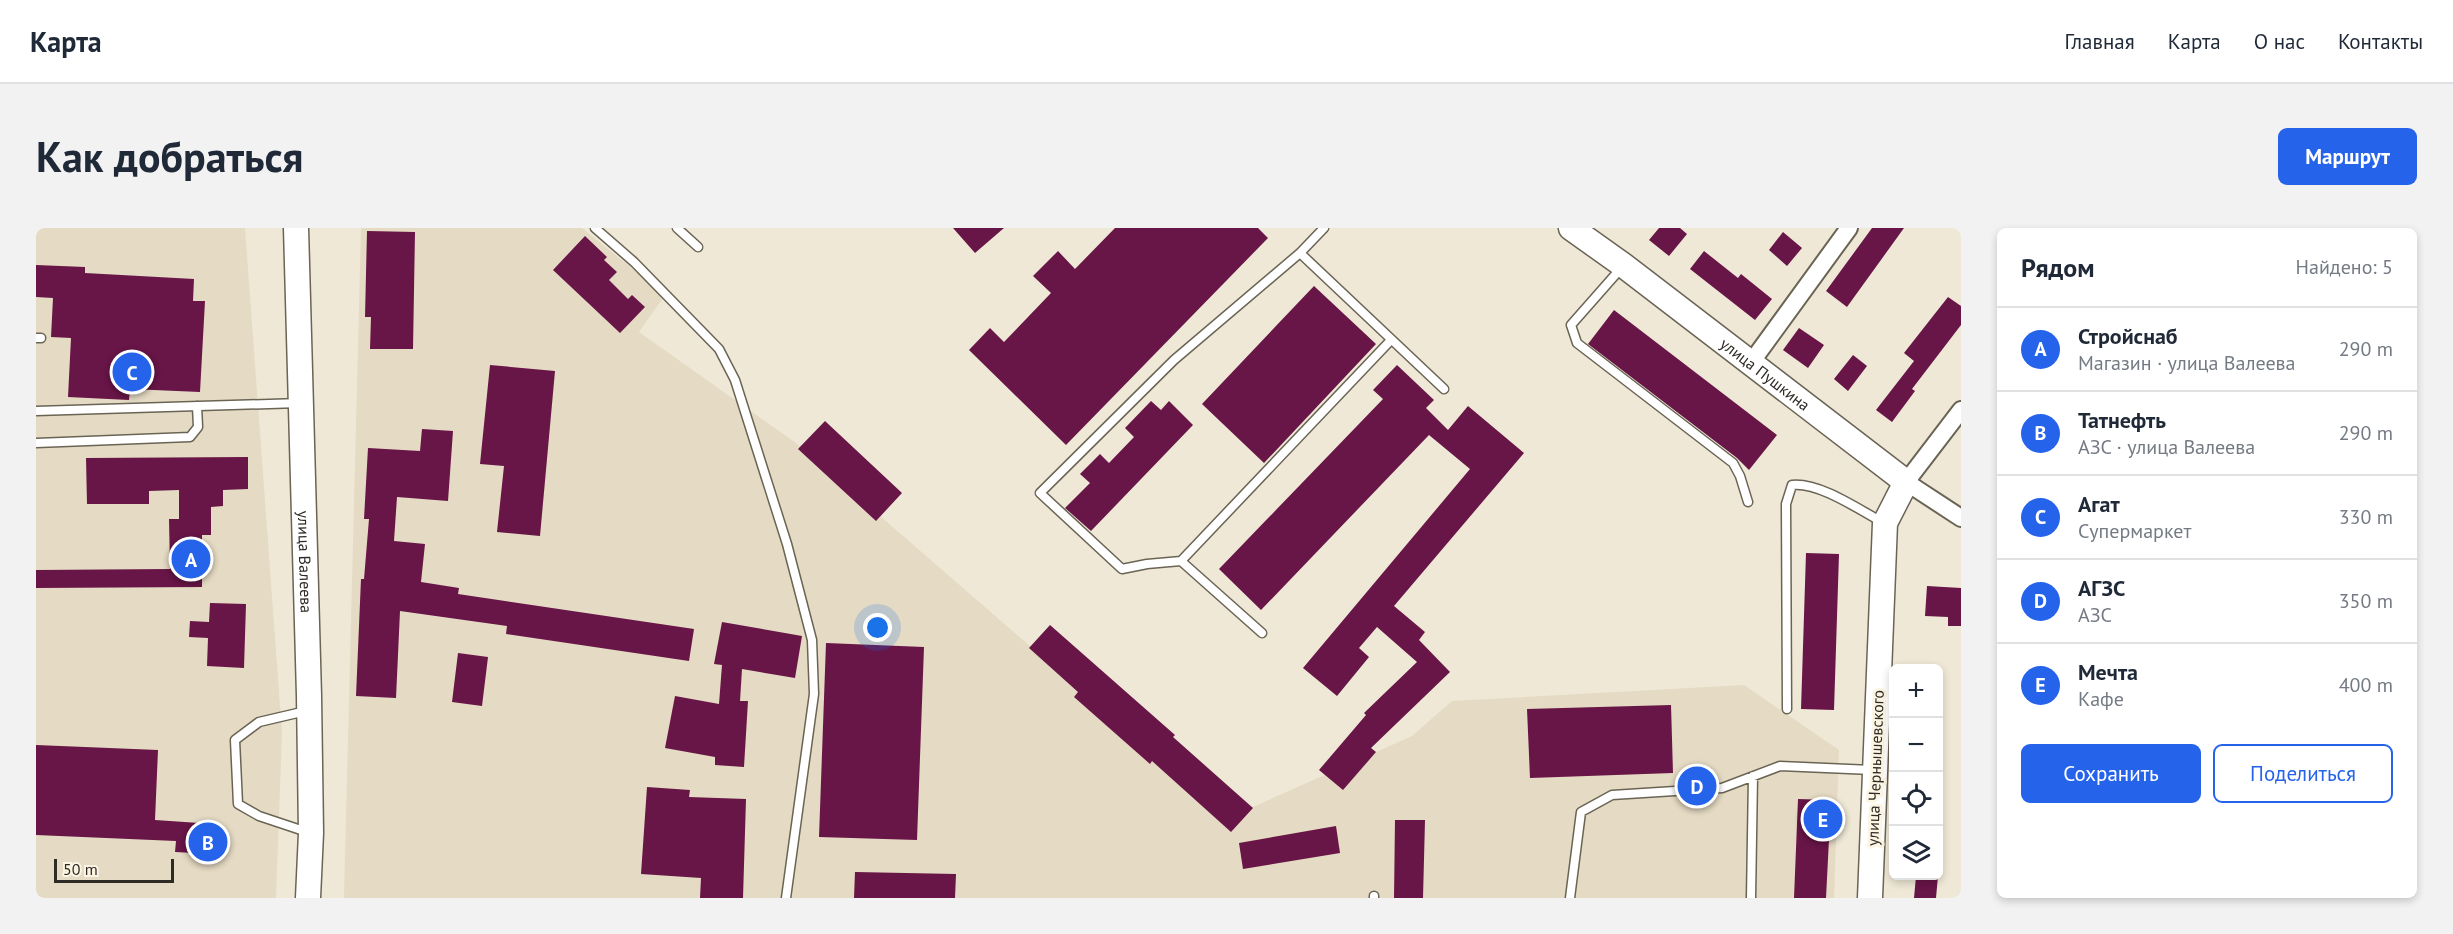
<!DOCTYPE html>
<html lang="ru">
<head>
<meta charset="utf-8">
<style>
  :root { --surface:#fff; --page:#f2f2f3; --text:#1f2937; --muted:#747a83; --line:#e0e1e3; --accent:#2563eb }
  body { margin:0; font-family:"PT Sans",sans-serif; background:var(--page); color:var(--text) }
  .controls { position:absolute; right:18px; bottom:18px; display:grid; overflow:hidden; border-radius:9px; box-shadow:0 3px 9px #0003 }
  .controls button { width:54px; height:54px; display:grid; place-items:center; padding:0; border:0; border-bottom:2px solid var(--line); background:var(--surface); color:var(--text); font:30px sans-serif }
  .scale { position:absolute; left:18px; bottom:15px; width:120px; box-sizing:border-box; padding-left:6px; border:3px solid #2e2b25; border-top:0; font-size:16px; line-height:21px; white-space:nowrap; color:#2e2b25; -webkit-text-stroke:4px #fcf5e4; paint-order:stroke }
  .you { position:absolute; left:842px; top:400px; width:21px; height:21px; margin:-15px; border:4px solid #fff; border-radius:50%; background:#1a73e8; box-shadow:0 0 0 9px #1a73e833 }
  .badge { display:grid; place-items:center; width:39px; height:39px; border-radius:50%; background:var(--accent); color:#fff; font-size:20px; font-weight:700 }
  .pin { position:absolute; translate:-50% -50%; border:3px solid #fff; box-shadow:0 2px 6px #0006 }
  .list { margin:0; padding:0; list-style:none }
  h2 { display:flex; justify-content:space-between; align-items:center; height:78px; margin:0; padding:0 24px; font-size:26px }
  h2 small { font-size:20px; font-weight:400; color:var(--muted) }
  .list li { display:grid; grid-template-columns:39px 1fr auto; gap:18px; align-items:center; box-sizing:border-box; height:84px; padding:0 24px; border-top:2px solid var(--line) }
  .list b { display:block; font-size:22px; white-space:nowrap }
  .list p { margin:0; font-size:20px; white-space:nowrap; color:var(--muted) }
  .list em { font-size:20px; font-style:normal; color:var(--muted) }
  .actions { display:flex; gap:12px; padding:18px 24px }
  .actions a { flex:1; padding:14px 0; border:2px solid var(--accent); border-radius:9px; text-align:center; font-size:21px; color:var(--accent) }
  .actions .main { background:var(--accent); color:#fff }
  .icon { flex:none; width:33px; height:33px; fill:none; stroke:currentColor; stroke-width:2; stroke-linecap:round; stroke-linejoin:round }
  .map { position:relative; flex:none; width:1925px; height:670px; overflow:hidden; border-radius:9px }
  header { display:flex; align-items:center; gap:36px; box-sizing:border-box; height:84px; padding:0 30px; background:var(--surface); border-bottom:2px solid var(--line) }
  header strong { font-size:28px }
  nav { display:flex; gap:33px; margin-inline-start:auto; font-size:21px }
  .intro { display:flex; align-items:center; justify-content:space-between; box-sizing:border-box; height:144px; padding:0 36px }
  h1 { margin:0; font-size:42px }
  .button { padding:15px 27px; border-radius:9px; background:var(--accent); color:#fff; font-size:21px; font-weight:700 }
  main { display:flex; gap:36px; padding:0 36px }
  aside { flex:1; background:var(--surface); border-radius:9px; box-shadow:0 3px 9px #0003 }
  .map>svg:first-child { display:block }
</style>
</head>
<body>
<header>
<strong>Карта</strong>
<nav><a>Главная</a><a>Карта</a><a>О нас</a><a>Контакты</a></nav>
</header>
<div class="intro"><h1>Как добраться</h1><a class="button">Маршрут</a></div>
<main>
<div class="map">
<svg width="1925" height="670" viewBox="0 0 1925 670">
  <rect width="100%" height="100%" fill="#efe8d6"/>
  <path fill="#e5dac3" d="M0,0H209L246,505L240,670H0Z
    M325,0H546L629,67L603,104L760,215L1192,590L1376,508L1416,473L1708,457L1803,522L1798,670H308Z"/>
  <path fill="#681547" d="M917,0H968L939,25Z
    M1079,0H1222L1232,10L1030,217L933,122L954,100L968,114L1015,65L997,48L1022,23L1039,41Z
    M1623,0H1644L1651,6L1633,28L1613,12Z
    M1836,0H1868L1811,79L1790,63Z
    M331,3L379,4L377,121H334L335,89H329Z
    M1747,4L1766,20L1751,38L1733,22Z
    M549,8L571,29L568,32L581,44L573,52L592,71L596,67L609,79L584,105L517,42Z
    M1668,23L1702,50L1705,46L1736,71L1719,92L1654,41Z
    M0,37L49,39V45L158,51L157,73H169L164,164L94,161L93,172L32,169L35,110L15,109L17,70L0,69Z
    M1278,58L1340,116L1228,235L1166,176Z
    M1912,69L1925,78V97L1876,161L1879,163L1856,194L1840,182L1878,133L1868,125Z
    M1578,82L1741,207L1713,242L1701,230L1552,116Z
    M1763,100L1788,117L1772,140L1747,122Z
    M1817,127L1831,138L1812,163L1798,151Z
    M454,137L519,143L504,308L461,304L468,238L444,236Z
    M1361,137L1398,172L1390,180L1412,202L1432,178L1488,225L1358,378L1389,404L1383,412L1414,444L1335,520L1340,524L1307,562L1283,542L1330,487L1328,485L1381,434L1341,399L1323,420L1333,429L1301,468L1267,440L1434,241L1393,207L1225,382L1183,341L1347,171L1337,162Z
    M1115,173L1125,182L1133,173L1157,197L1055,303L1029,280L1054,255L1044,246L1064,226L1073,235L1098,209L1089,200Z
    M789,193L866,265L840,293L762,221Z
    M386,201L417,203L412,273L361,269L358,313L389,316L385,354L423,360L422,366L658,401L653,433L470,406L471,398L364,383L360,470L320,468L325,351H328L333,291H328L332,220L384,223Z
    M212,229V261L187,262V278L175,279V307H166V359L0,360V342L134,341L133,291H143V262L113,263V276H51L50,230Z
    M1770,325L1803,326L1798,482L1765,481Z
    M1891,358L1925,360V398H1912V389L1889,388Z
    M174,375L210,376L208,440L171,438L172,410L153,409L154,393L173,394Z
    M686,394L766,408L759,450L706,441L704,473H712L708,539L679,537V529L629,520L639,468L683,476L686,437L678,436Z
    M1014,397L1139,507L1137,509L1217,580L1195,604L1116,533L1114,536L1038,469L1042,464L993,420Z
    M790,415L888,419L881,612L783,609Z
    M422,425L452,429L446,478L416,474Z
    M1635,477L1637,545L1494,550L1491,481Z
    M0,517L122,522L119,592L178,596L176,626L139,624L140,613L0,607Z
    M611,559L654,562L653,569L710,571L707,670H664L665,650L605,646Z
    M1762,571L1795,572L1790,670H1758Z
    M1359,592H1389L1387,670H1358Z
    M1300,598L1304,625L1207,641L1203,615Z
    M819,644L920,646L919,670H818Z
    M1880,648H1902L1900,670H1878Z"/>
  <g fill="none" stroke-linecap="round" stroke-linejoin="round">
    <g stroke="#6a6455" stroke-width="11">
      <path id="lane" d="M559,0L598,34L683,121L699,152L751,316L776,412L778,466L750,670
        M641,0L662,19
        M1264,25L1408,161
        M1587,38L1535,97L1541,115L1697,235L1704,248L1712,274
        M0,110H5
        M0,183L264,175
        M0,215L154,209L162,199L161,178
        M1145,333L1355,112
        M1226,405L1145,333L1111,336L1086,341L1004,265L1138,132L1264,25L1288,0
        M1751,481L1750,276L1756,257C1783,254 1822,281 1846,294
        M270,483L223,494L199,512L202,576L223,588L271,604
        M1338,670V668
        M1534,670L1545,584L1576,567L1686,560L1744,538L1836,542
        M1715,670L1717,548"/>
    </g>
    <g stroke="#6a6455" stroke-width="20">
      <path id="street" d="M1714,136L1813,0
        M1925,182L1870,254L1925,290"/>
    </g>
    <g stroke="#6a6455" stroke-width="27">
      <g id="secondary">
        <path id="s1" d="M260,0L273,468L275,605L272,670"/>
        <path id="s2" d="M1535,0L1587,37L1870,254L1849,295L1834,670"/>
      </g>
    </g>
    <use href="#lane" stroke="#fff" stroke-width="8"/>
    <use href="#street" stroke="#fff" stroke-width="16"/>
    <use href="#secondary" stroke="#fff" stroke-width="24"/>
  </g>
  <g text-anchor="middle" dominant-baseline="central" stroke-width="6" stroke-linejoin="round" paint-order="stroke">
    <g font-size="16" fill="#2e2b25" stroke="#fcf5e4">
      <text stroke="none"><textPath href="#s2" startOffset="243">улица Пушкина</textPath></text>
      <text stroke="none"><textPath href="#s1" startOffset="334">улица Валеева</textPath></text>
      <text transform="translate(1839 540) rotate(-88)">улица Чернышевского</text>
    </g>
  </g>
</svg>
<div class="controls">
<button>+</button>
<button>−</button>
<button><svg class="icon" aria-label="locate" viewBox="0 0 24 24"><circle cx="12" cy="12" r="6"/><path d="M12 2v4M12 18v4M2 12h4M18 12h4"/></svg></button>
<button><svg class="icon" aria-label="layers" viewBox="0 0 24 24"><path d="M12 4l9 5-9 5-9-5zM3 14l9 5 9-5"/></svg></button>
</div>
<div class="scale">50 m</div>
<div class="you"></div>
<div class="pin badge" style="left:155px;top:331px">A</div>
<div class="pin badge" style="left:172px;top:614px">B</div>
<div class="pin badge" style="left:96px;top:144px">C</div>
<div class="pin badge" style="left:1661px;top:558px">D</div>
<div class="pin badge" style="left:1787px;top:591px">E</div>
</div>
<aside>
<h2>Рядом<small>Найдено: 5</small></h2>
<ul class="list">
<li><span class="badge">A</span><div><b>Стройснаб</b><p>Магазин · улица Валеева</p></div><em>290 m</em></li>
<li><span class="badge">B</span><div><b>Татнефть</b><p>АЗС · улица Валеева</p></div><em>290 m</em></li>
<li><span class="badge">C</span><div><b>Агат</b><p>Супермаркет</p></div><em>330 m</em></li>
<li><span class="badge">D</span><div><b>АГЗС</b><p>АЗС</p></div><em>350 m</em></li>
<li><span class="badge">E</span><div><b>Мечта</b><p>Кафе</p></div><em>400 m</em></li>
</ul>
<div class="actions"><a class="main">Сохранить</a><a>Поделиться</a></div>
</aside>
</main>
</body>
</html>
